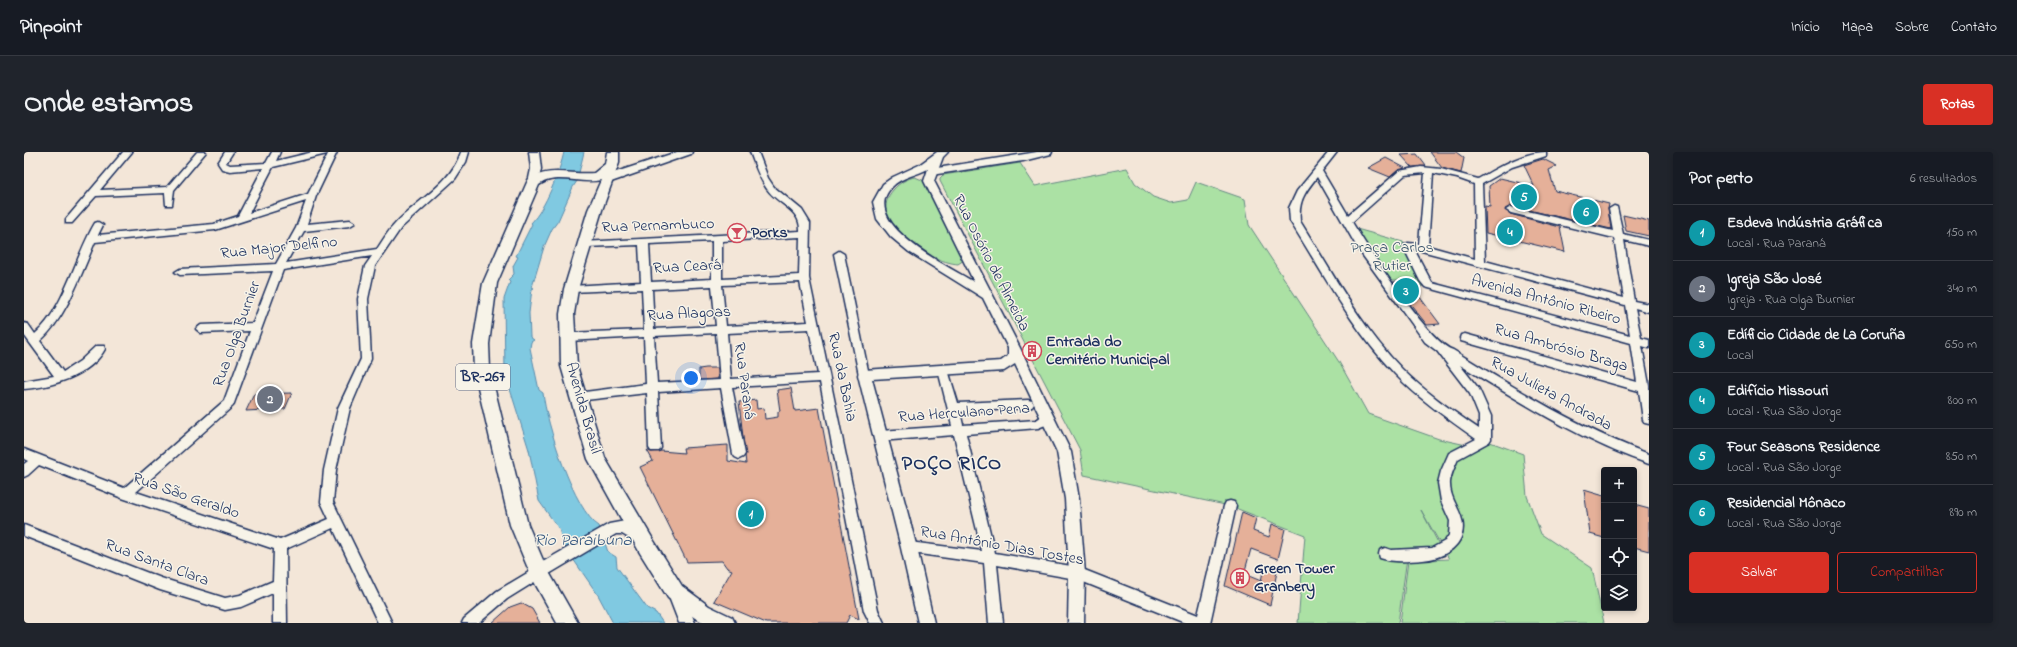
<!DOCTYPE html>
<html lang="pt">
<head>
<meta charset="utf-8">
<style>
  :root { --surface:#171b24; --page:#20242c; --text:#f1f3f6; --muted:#9ea1a6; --line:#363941; --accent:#d93025 }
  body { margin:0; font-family:"Indie Flower",sans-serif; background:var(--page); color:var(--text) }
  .controls { position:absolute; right:12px; bottom:12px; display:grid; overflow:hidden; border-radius:4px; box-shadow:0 2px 6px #0003 }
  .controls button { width:36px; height:36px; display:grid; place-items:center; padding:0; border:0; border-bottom:1px solid var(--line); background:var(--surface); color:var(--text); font:20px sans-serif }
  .you { position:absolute; left:667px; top:226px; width:14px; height:14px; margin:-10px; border:3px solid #fff; border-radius:50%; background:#1a73e8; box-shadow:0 0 0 6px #1a73e833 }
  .badge { display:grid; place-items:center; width:26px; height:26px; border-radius:50%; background:var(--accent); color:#fff; font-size:13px; font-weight:700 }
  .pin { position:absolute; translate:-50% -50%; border:2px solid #fff; box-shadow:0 1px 4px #0006 }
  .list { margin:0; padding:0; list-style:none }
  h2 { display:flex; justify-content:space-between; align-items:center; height:52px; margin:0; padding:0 16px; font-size:17px }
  h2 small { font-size:13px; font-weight:400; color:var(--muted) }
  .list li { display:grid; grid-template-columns:26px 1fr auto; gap:12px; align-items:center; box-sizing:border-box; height:56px; padding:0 16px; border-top:1px solid var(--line) }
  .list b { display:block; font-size:15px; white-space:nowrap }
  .list p { margin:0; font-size:13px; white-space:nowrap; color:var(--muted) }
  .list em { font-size:13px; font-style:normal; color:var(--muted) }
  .actions { display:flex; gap:8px; padding:12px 16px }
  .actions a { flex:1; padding:9px 0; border:1px solid var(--accent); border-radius:4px; text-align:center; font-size:14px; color:var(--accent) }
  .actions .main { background:var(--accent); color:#fff }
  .icon { flex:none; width:22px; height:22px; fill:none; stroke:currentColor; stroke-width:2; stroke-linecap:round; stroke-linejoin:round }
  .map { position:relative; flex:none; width:1625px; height:471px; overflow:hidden; border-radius:4px }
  header { display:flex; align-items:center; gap:24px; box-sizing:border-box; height:56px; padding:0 20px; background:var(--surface); border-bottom:1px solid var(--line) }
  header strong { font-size:19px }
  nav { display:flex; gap:22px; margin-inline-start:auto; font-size:14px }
  .intro { display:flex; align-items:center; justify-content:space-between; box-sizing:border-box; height:96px; padding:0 24px }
  h1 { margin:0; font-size:28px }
  .button { padding:10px 18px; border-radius:4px; background:var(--accent); color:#fff; font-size:14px; font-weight:700 }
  main { display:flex; gap:24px; padding:0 24px }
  aside { flex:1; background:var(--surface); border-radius:4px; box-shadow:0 2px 6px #0003 }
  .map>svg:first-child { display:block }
</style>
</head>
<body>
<header>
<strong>Pinpoint</strong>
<nav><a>Início</a><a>Mapa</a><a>Sobre</a><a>Contato</a></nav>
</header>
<div class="intro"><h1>Onde estamos</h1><a class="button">Rotas</a></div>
<main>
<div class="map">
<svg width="1625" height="471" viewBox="0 0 1625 471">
  <rect width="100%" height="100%" fill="#f3e6d8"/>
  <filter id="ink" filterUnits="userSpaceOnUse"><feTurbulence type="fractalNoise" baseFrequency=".025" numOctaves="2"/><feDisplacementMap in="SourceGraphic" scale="8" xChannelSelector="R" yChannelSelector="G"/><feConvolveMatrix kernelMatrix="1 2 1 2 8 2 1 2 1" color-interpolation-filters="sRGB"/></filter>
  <g filter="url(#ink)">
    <path fill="#abe1a4" stroke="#638881" d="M996,11L1011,34L1103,16L1111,31L1129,45L1147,51L1164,48L1172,30L1221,47L1225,73L1315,210L1344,262L1415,287L1456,296L1466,290L1499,302L1503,344L1517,382L1568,416L1580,471H1376L1384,409L1425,407L1397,358L1421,404L1383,406L1374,471H1274L1281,383L1206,354L1060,323L1056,298L916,29V26L919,23Z
      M891,25L903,30L940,108L934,112C905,110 839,70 870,37C875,31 884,26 891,25Z
      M1329,76L1379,90L1402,135L1388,132L1385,128H1363Z"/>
    <path fill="#80c9e1" stroke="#588bad" d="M540,0H560L553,29L549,35L534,69L528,77L520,95L508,135L510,136L508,137L505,161L506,185L510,188L507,190L506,196L515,238L519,241C522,270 550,359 575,374L584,400L592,405L593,415L623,456L632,461L639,471H589L574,443L540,394L535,377L515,349L505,298L481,221L480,147L486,130L484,128L490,122L489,114L494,105L492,104L508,72L507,71C521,57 536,19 540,0Z"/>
    <path fill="#e5b099" stroke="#1b2f5e" d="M1406,0H1432L1440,6L1437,21L1418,16Z
      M1393,2L1402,14L1388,15L1377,3Z
      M1362,6L1381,16L1374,18L1366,25L1344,16Z
      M1519,7L1533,14L1525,18L1531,39L1585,52L1584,57L1587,77L1487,54L1481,57L1486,62L1536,75L1541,100L1462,81L1461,54L1466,55L1465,34L1476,26L1510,34L1500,13Z
      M1599,63L1625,69V84L1602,79Z
      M1385,129L1398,148L1416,172L1403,173L1369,130Z
      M682,216H694V227L675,228V217Z
      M767,236L771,259L795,256L835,467L826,463L822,471H742L690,449L708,418L703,416L698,409L663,410L616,315L629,309L623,298L627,300L637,299L660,301L659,296L704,293V309L722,312L715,250L732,248L733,257L740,256L741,267L754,265V260L756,259L753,238Z
      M268,241L261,257L222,259L230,242Z
      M1560,338L1580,344V386L1566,382Z
      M1610,353L1625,357V399L1610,395Z
      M1218,360L1232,366L1229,379L1245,385L1248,372L1261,377L1254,407L1227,397L1220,422L1237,429L1240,415L1253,420L1246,453L1201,434Z
      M497,451L508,457L516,471H468L486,455Z"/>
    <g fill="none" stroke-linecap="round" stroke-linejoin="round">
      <g stroke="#1b2f5e" stroke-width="3">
        <path id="minor" d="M99,0H108L76,38L143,35L173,0H182L150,38L148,53H142L141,41L72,44L48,71H42V67Z
          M201,0H209L202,11L206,13L242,11L248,0H256L252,9L289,0H304L303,2L249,15L225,61L284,42L305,0H313L292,44L283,72L326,68L331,71L326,74L280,79L262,111L353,97C359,88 364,79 371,72C393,48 427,32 437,0H445L442,10L431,27L377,76L351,114L344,147L347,207L326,256L312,318L309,350L368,471H354L309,376L262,397L263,471H249V441L217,455L201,458L136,438L0,384V373L137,426L201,446L216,443L249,429L250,397L98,346L15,313L4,323L0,325V312L4,309L0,307V297L100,336L200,249L226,179L177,181L172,177L177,173L229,171L249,119L156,123L151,120L156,117L252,112L272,76L282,49L191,78L71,90C58,120 42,167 16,189L39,220L56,209L72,194H80L81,197C66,224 28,235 0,237V229L30,224L0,183V171L4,172L11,182C40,158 52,102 71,71L74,70L79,73L74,83L190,72L214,64L239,16L206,19L198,17L194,11ZM348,104L341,114L334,147L337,207L314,256L300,318L297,350L305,367L256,388L112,340L209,254L259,118Z
          M726,0H734L744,26L750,35L778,58L786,71L785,126L854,458L860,471H846L840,459L796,230L708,235L721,302L719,305L715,307L711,305L709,302L697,236L634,240L637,296L635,299H627L625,296L623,241L553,249L549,248L547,245L549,242L553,241L622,232L620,185L543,189L538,185L543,181L620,178L618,137L547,140L542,137L547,134L617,130L615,93L561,95L558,94L556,92L558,90L776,79C777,57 754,53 743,37C735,26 731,13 726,0ZM776,85L775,123L698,127V89ZM688,89V127L627,130L625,92ZM776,130L784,170L702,174L698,133ZM688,134L692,174L630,177L628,137ZM785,177L794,222L707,227L703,181ZM692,181L696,228L633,231L630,184Z
          M1013,0H1028L1027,2L999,9L907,23L903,20L907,17Z
          M1305,0H1313L1298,19L1324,63L1375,19L1397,15L1417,17L1454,27C1473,16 1499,0 1522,0V4L1488,15L1458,32L1461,109L1600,146L1590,86L1487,61L1482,58L1487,55L1589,79L1585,57L1590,54L1593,55L1599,82L1625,88V94L1600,88L1610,149L1625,152V160L1611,156L1617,186L1625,188V196L1618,194L1625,233V272L1621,271L1619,268L1615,239L1437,189L1436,186L1437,183L1441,182L1613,230L1607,191L1401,135L1396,129L1379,94L1384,91L1395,92L1401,21L1381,23L1328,70C1343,95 1405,191 1429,198C1492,237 1555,276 1625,302V312C1557,289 1497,250 1436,213L1455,237L1467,264V287L1465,290L1434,307C1431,314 1427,322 1426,330C1425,345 1435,355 1438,368C1444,393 1419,407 1399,408C1384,409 1370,411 1356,406L1355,402L1356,398L1361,396L1367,398L1408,396L1421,389L1425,383L1426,369L1417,349L1414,331L1417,319L1425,301L1452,287C1424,267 1395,247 1371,222C1328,177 1299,121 1266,69L1265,56L1273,39ZM1409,21L1433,26L1450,32L1451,107L1404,94ZM1293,25L1334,97L1358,130L1401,190L1413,199L1446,242L1455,264V277C1429,259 1401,240 1378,217C1336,174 1308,120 1276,69C1274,49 1281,40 1293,25ZM1390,97L1601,153L1606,183L1408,131Z
          M815,99L820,102L845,223L840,227L835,223L810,102Z
          M919,214L924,218L934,251L1004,248L1008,249L1010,252L1008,255L1004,256L936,260L939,273L1012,268C1019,265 1019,258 1027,261L1029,264L1024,272L1014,276L942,282L971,401L1053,415L1174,463L1200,354L1202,350L1206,349L1210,350L1212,354L1186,471H1161L1052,427L973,413L979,471H965L960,411L881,400L879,396L881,392L885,390L958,399L930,283L856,289L852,287L850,284L852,281L856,279L928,274L914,218Z
          M515,414L520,416L521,420L520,424L483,447L455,471H438L440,467L473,439Z"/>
      </g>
      <g stroke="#1b2f5e" stroke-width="3">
        <path id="major" d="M505,0H515L517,17L514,31L509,34L504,31L507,17Z
          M653,0H668L667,2L587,30H579L578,28L592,20Z
          M913,0H924L919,5L910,29L996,196L1047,300L1055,347L1061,421L1060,471H1044L1045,421L1041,347L1033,300L991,212L980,219L848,227L893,396L910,471H894L877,396L834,223L835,220L840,218L977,209L984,204V196L959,146L885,100L867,85L853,67L849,50L859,32L869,25L895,13ZM904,17L900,29L950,130C927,116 833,71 868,35C877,25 893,23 904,17Z
          M601,369L620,381L622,386L620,391L615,392L598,382H592L520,425L515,427L510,425L507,420L510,415L585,372Z
          M651,433L657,435L671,471H655L643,440L645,435Z"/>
      </g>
      <g stroke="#1b2f5e" stroke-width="3">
        <path id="highway" d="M583,0H595V11L578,58L554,137L550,162L553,214L581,306L630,389L658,434L685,454L708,465L711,471H681L671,466L644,446L616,401L564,307L537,214L536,162L540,137L564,58L577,28C556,33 532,20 515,33L473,131L465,192L466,218L504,373L522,415L554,471H533L508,426L486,373L450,218L449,192L459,131L504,28C525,14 547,23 570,21L581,12Z"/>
      </g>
      <use href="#minor" fill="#f7f3e8" fill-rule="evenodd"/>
      <use href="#major" fill="#f7f3e8" fill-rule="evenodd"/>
      <use href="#highway" fill="#f7f3e8" fill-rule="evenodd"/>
    </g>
  </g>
  <defs>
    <g id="bar-ring" transform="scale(1)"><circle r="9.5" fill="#f7f3e8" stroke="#d1495b" stroke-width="1.5"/><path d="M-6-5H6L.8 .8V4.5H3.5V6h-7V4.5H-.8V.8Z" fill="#d1495b"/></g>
    <g id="building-ring" transform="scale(1)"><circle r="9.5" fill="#f7f3e8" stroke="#d1495b" stroke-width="1.5"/><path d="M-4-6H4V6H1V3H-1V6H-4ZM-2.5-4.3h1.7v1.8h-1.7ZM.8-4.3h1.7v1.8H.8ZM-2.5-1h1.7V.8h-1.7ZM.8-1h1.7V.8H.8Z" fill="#d1495b"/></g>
  </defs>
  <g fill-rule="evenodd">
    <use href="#bar-ring" x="713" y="81"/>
    <use href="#building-ring" x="1008" y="199"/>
    <use href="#building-ring" x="1216" y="426"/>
  </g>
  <g text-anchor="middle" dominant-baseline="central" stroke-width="3" stroke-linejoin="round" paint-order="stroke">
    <rect fill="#f7f3e8" stroke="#5d6a87" stroke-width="1" x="432" y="212" width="54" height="26" rx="3"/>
    <g font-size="15" font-weight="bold" fill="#1b2f5e">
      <text x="459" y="225">BR-267</text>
    </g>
    <g font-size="16" fill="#1b2f5e" stroke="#f7f3e8">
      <text transform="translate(634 74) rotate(-2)">Rua Pernambuco</text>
      <text transform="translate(255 96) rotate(-6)">Rua Major Delfino</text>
      <text transform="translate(967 111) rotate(63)">Rua Osório de Almeida</text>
      <text transform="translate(663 115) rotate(-3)">Rua Ceará</text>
      <text transform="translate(1522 148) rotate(15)">Avenida Antônio Ribeiro</text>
      <text transform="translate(665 162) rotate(-3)">Rua Alagoas</text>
      <text transform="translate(213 182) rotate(-70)">Rua Olga Burnier</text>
      <text transform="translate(1537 196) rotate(16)">Rua Ambrósio Braga</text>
      <text transform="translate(818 225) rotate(78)">Rua da Bahia</text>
      <text transform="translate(720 229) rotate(82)">Rua Paraná</text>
      <text transform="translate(1527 242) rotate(29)">Rua Julieta Andrada</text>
      <text transform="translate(559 256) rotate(74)">Avenida Brasil</text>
      <text transform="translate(940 261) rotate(-4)">Rua Herculano Pena</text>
      <text transform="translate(162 344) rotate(19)">Rua São Geraldo</text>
      <text transform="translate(978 394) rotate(10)">Rua Antônio Dias Tostes</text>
      <text transform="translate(133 411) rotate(20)">Rua Santa Clara</text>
    </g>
    <g font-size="16" font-weight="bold" fill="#1b2f5e" stroke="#f7f3e8" text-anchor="start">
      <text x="727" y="81">Porks</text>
      <text x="1022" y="190">Entrada do<tspan x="1022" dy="18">Cemitério Municipal</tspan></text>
      <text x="1230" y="417">Green Tower<tspan x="1230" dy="18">Granbery</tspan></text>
    </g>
    <g font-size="16" fill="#38536c" stroke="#f7f3e8">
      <text x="1368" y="96">Praça Carlos<tspan x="1368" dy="18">Rutier</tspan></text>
    </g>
    <g font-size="17" font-style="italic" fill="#34567f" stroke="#f7f3e8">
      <text x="559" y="388">Rio Paraibuna</text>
    </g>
    <g font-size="20" font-weight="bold" letter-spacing="1" fill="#1b2f5e" stroke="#f7f3e8">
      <text x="928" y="312">POÇO RICO</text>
    </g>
  </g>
</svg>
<div class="controls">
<button>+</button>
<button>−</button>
<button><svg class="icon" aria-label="locate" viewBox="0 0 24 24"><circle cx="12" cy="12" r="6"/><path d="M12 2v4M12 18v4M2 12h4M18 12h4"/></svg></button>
<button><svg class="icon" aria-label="layers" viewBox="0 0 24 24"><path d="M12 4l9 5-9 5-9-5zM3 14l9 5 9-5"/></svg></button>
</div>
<div class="you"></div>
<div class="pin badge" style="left:727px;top:362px;background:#0f9aa8">1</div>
<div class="pin badge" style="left:246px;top:247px;background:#6b7280">2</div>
<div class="pin badge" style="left:1382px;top:139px;background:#0f9aa8">3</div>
<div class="pin badge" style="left:1486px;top:80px;background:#0f9aa8">4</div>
<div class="pin badge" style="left:1500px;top:45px;background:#0f9aa8">5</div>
<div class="pin badge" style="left:1562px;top:60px;background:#0f9aa8">6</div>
</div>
<aside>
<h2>Por perto<small>6 resultados</small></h2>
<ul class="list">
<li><span class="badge" style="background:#0f9aa8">1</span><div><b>Esdeva Indústria Gráfica</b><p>Local · Rua Paraná</p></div><em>150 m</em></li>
<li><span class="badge" style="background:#6b7280">2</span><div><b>Igreja São José</b><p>Igreja · Rua Olga Burnier</p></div><em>340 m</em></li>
<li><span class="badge" style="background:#0f9aa8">3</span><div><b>Edíficio Cidade de La Coruña</b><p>Local</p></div><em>650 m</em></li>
<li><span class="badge" style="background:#0f9aa8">4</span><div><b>Edifício Missouri</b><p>Local · Rua São Jorge</p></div><em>800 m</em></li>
<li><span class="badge" style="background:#0f9aa8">5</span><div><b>Four Seasons Residence</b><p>Local · Rua São Jorge</p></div><em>850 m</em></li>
<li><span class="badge" style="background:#0f9aa8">6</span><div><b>Residencial Mônaco</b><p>Local · Rua São Jorge</p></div><em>890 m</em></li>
</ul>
<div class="actions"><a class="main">Salvar</a><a>Compartilhar</a></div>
</aside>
</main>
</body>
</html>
